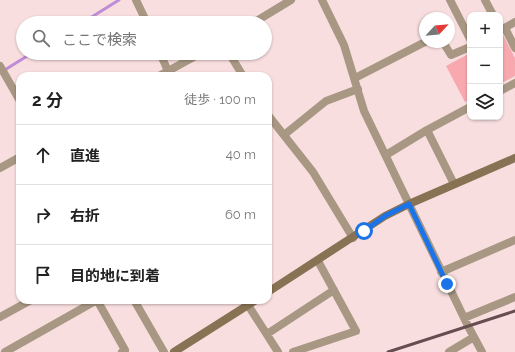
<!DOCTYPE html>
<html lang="ja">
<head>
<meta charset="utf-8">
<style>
  :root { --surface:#fff; --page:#f2f2f2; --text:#222; --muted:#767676; --line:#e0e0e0 }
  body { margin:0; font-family:Raleway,"Noto Sans JP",sans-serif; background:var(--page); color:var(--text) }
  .controls { position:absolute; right:12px; top:12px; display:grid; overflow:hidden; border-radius:8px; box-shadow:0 1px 3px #0004 }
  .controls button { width:36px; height:36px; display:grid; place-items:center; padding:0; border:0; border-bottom:1px solid var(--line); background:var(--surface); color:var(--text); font:20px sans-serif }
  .compass { position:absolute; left:419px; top:12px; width:36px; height:36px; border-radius:50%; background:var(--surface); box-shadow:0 1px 3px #0004; rotate:64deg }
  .stop { position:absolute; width:12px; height:12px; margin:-9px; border:3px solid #1a73e8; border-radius:50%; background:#fff }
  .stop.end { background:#1a73e8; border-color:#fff; box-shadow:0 1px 4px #0008 }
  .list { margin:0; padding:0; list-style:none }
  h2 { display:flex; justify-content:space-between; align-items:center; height:52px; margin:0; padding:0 16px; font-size:17px }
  h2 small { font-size:13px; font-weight:400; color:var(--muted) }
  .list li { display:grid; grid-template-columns:26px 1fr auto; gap:12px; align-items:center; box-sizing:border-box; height:60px; padding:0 16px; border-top:1px solid var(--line) }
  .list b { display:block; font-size:15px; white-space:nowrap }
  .list em { font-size:13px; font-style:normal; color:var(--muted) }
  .icon { flex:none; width:22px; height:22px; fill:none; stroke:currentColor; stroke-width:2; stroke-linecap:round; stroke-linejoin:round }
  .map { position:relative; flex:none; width:515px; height:352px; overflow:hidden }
  .search { position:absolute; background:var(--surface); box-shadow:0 1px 3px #0004; left:16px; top:16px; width:256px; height:44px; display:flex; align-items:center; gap:10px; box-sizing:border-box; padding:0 14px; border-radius:22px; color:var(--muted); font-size:15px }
  .panel { position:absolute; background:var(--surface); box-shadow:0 1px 3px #0004; left:16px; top:72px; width:256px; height:232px; border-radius:12px }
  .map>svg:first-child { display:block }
</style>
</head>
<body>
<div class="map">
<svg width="515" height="352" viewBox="0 0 515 352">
  <rect width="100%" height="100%" fill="#f9dedf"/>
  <path fill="#f7a9af" d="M503,35L515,58V76L500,84V37Z
    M470,53V100L465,102L446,66Z"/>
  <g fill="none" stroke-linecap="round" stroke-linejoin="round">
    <path stroke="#bf8dd8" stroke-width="3" d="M82,23L119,0
      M3,71L32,53"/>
    <path stroke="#a79783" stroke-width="8" d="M136,0L147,23
      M322,0L344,45L364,111L468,326L482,352
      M450,0L470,39
      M485,0L493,15
      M253,23L291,0
      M505,28L515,48
      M501,30L515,22
      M443,42L451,55L470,47
      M160,53L168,71
      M229,53L243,76
      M0,66L20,101
      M159,76L201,53
      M355,78L425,42
      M500,91L515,83
      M268,115L313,172L353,238
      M427,130L454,184
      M284,135L326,101L358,89
      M386,155L427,130L470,107
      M0,168L20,157
      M441,272L515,240
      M97,300L125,350L122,352
      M134,300L164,352
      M248,305L278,352
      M0,317L31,300
      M464,318L515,297
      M267,334L334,290
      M5,352L97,300
      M293,352L356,331L318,261
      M449,352L474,337"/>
    <path stroke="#887254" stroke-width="8" d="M268,292L385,216L409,204L515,158
      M174,352L256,300"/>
    <path stroke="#674d4f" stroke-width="3" d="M388,352L515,311"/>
  </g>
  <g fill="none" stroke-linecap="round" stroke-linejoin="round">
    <path stroke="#1a73e8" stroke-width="5" d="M364,231L385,216L409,204L447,284"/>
  </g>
</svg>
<div class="controls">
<button>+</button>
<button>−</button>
<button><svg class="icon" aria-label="layers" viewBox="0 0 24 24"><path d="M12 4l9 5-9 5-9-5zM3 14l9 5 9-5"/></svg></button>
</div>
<svg class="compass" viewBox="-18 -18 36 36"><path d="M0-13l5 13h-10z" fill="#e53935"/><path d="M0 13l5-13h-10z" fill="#767676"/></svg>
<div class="stop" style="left:364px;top:231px"></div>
<div class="stop end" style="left:447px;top:284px"></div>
<div class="search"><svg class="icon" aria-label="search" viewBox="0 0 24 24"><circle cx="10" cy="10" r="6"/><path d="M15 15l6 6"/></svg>ここで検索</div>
<section class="panel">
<h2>2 分<small>徒歩 · 100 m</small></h2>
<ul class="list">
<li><svg class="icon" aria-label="ahead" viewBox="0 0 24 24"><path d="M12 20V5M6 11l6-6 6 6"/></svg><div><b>直進</b></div><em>40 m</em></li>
<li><svg class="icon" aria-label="right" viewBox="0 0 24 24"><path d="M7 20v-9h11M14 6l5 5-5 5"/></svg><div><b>右折</b></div><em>60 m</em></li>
<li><svg class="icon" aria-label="arrive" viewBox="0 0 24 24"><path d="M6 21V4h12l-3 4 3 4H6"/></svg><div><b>目的地に到着</b></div></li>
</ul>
</section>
</div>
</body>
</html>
